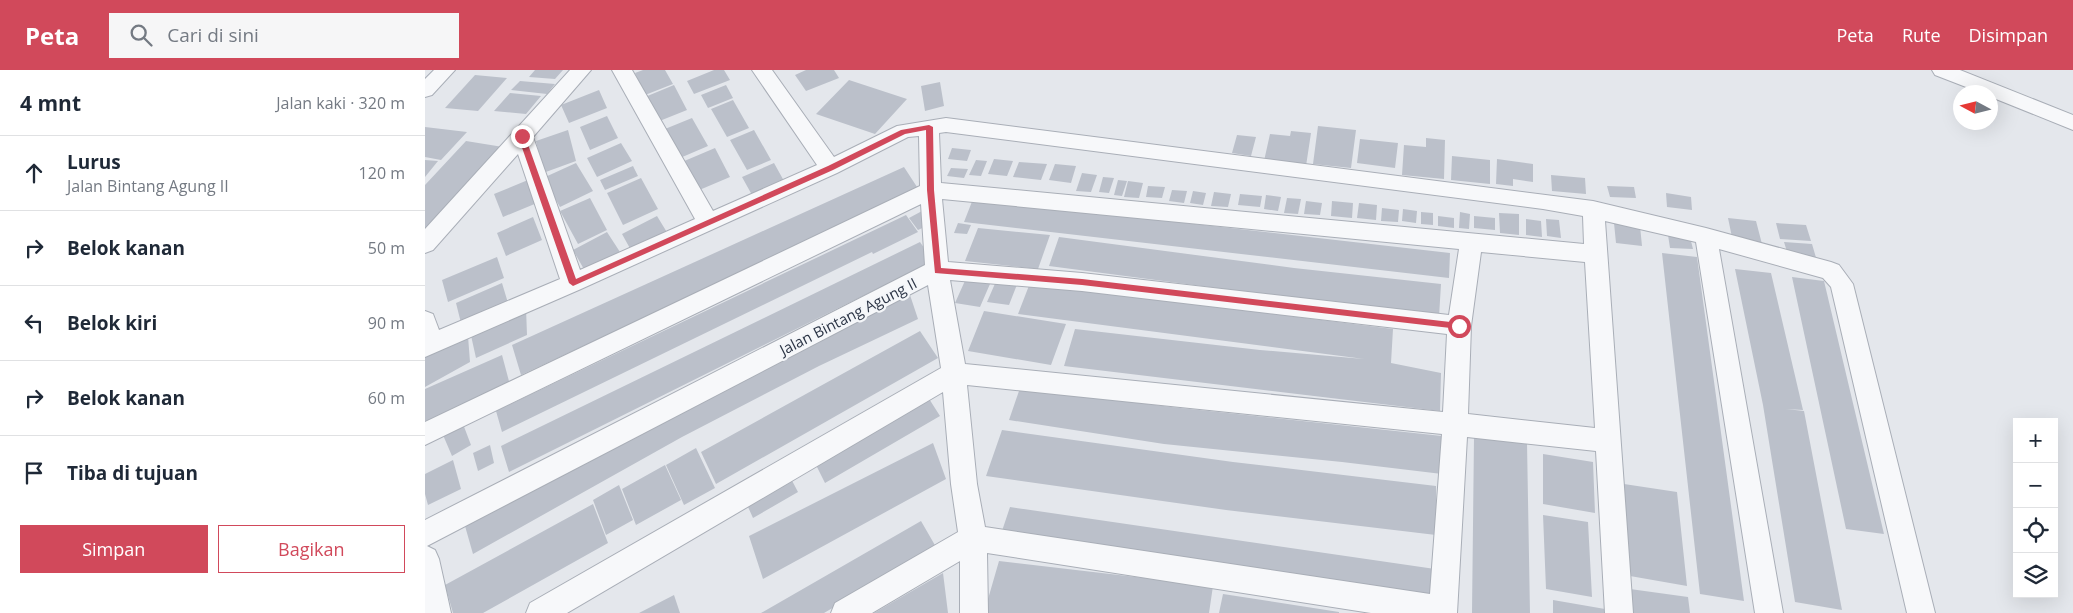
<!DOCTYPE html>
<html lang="id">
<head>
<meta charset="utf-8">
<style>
  :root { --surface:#fff; --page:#f6f6f7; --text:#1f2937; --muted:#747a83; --line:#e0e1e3; --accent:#d1495b }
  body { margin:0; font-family:"Open Sans",sans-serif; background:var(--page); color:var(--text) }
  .controls { position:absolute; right:15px; bottom:15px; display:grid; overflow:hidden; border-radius:0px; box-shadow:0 5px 20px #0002 }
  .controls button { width:45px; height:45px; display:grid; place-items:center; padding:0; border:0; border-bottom:1px solid var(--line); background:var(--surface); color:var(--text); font:25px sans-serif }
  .compass { position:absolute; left:1528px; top:15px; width:45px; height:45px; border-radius:50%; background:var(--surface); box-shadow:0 5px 20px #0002; rotate:277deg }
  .stop { position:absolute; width:15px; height:15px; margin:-11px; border:4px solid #d1495b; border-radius:50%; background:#fff }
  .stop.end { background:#d1495b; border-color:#fff; box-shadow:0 1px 5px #0008 }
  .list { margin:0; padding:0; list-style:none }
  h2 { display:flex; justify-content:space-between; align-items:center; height:65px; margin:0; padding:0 20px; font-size:21px }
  h2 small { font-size:16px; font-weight:400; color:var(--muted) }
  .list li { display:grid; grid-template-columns:32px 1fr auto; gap:15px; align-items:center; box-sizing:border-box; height:75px; padding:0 20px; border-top:1px solid var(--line) }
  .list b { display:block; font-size:19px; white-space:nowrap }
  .list p { margin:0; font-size:16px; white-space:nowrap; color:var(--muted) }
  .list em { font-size:16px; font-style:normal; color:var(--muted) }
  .actions { display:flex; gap:10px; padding:15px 20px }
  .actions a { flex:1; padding:11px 0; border:1px solid var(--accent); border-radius:0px; text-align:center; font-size:18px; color:var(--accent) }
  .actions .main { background:var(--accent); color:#fff }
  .icon { flex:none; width:28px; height:28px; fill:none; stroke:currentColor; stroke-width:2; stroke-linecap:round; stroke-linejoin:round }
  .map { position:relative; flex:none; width:1648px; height:543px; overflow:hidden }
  header { display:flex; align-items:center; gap:30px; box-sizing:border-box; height:70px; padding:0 25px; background:var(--accent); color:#fff }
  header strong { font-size:24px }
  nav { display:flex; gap:28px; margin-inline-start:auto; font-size:18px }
  .search { width:350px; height:45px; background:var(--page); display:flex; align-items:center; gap:12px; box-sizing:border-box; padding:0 18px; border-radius:0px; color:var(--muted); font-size:19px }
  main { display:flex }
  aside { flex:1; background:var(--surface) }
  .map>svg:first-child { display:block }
</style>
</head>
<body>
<header>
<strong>Peta</strong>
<div class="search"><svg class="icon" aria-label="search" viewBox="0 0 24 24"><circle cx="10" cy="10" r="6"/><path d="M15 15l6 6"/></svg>Cari di sini</div>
<nav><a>Peta</a><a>Rute</a><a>Disimpan</a></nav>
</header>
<main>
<aside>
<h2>4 mnt<small>Jalan kaki · 320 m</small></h2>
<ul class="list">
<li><svg class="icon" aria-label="ahead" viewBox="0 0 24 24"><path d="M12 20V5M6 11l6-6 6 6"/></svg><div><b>Lurus</b><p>Jalan Bintang Agung II</p></div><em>120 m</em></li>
<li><svg class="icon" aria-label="right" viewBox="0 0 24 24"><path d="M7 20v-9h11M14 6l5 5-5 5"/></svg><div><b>Belok kanan</b></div><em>50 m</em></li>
<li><svg class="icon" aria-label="left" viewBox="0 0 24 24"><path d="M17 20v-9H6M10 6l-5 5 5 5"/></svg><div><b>Belok kiri</b></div><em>90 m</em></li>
<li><svg class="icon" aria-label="right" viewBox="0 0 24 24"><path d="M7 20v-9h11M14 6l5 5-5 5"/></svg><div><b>Belok kanan</b></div><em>60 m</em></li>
<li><svg class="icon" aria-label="arrive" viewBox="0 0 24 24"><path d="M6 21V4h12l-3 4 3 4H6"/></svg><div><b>Tiba di tujuan</b></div></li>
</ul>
<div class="actions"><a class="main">Simpan</a><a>Bagikan</a></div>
</aside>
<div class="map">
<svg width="1648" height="543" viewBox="0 0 1648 543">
  <rect width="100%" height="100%" fill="#e4e7ec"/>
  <path fill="#bbc0ca" d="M110,0H138L130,9L104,7Z
    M218,0H240L248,14L220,25L210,3Z
    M289,0H299L305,10L269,24L262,11Z
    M381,0H409L414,8L381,21L370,5Z
    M50,5L82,8L53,41L20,38Z
    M424,10L482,29L450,64L391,44Z
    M95,11L130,14L122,24L86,20Z
    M515,12L519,36L500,41L496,16Z
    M249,15L262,40L232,52L220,27Z
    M301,15L308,28L283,38L276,25Z
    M174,20L182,38L144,53L136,35Z
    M85,23L116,26L101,44L69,41Z
    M308,30L324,58L302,67L286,39Z
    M182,46L193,68L165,80L155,57Z
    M267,48L283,76L255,88L240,59Z
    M893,56L931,60L926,98L888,94Z
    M0,57L42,62L16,90L0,87Z
    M143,60L151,91L118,103L111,71Z
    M329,60L346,90L322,100L305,70Z
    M866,61L886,63L881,96L839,91L845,64L865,66Z
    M812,65L831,67L826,86L807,83Z
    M1001,68L1020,70L1019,109L977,105L979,75L1001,77Z
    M935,69L973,73L970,98L932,93Z
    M41,71L78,77L0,163V115Z
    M196,73L207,91L172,107L162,88Z
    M290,78L305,107L272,121L257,92Z
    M527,78L546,80L542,91L523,89Z
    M1027,86L1065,90V114L1026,110Z
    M569,89L588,91L582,106L563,104Z
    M1072,89L1108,94V112L1088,109V116L1071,114Z
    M0,90L13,91L0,107Z
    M551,90L562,91L556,106L544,105Z
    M594,92L622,94L616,110L588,107Z
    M151,93L168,121L135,137L118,108Z
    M349,93L359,111L327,125L317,107Z
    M630,94L651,96L646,113L624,110Z
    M208,96L213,106L180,120L175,110Z
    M479,97L494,120L96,305L87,275Z
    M526,98L543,99L539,108L522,106Z
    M657,103L672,105L666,122L651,121Z
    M1126,105L1160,108L1161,124L1127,121Z
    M678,107L689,108L684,123L674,122Z
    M216,108L233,139L198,155L182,123Z
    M103,110L112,133L78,147L69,124Z
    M693,110L702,111L697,126L689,125Z
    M703,111L718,113L714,128L699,127Z
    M723,116L740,117L737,128L721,127Z
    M1182,116L1209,117L1211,128L1185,127Z
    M747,120L762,121L759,133L744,131Z
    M768,121L781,123L778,135L765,133Z
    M789,122L806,124L803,137L786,136Z
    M1241,123L1266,127L1267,140L1242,137Z
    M815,124L837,126L835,137L813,135Z
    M841,125L856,127L853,141L839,139Z
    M165,128L182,160L153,174L135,141Z
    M862,128L876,129L873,144L859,143Z
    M548,129L1025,183L1024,208L539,152Z
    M881,131L897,133L895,145L879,144Z
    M907,131L928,133L927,148L906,146Z
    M934,133L952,135L951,150L932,148Z
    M957,138L974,140L973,152L956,151Z
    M978,139L992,141L991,153L977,151Z
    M497,141L506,154L493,160L484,148Z
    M996,142L1008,143V155L996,154Z
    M1035,142L1045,144L1044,159L1034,158Z
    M1074,143L1094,144V165L1075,163Z
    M481,145L493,162L448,184L447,182L77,362L71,341Z
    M232,146L243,164L207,182L197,164Z
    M1013,146L1029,148V158L1013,156Z
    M1049,146L1070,148V160L1049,158Z
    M108,147L117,170L81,186L72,163Z
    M1303,148L1331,151L1337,174L1308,172Z
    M1101,149L1116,151L1117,167L1101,165Z
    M1121,149L1134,150L1136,168L1122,166Z
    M533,153L546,155L542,164L529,163Z
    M1189,153L1215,156L1217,176L1191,173Z
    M1351,153L1381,155L1386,171L1355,169Z
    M553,158L625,165L613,199L540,191Z
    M182,162L195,182L160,201L148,180Z
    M1243,165L1265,167L1268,179L1245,178Z
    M634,167L869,198L1016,214L1014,247L624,196Z
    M495,172L508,191L84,402L76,376Z
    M1359,172L1387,174L1392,191L1364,188Z
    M1237,183L1272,187L1319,531L1275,524Z
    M72,187L79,208L23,232L17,210Z
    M1310,199L1346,203L1378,340L1361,339L1379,341L1417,540L1370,532L1338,335Z
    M543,204L568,207L555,237L530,233Z
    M1367,207L1399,211L1459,464L1421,459Z
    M572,209L593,212L584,235L562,232Z
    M77,213L83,233L36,253L31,233Z
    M605,213L968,259L966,293L1016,303L1015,341L639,296L650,259L835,280L939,289L593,244Z
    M485,225L493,249L394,296L257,367L48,484L40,456L384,276Z
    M101,238L102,265L51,288L45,261Z
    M559,241L641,254L626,295L543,281Z
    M495,261L513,288L291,414L276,382Z
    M43,266L45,292L0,317V287Z
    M77,285L85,315L0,354V319Z
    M595,318L746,337L1017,366V404L917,392L739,374L584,350Z
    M501,324L515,346L400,413L388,389Z
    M38,354L46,375L27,386L18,365Z
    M577,360L808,392L1011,416V465L801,440L561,406Z
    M1049,367L1102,373L1105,543H1047Z
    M508,373L521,409L338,509L324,466Z
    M65,375L69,393L53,401L48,383Z
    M271,378L290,418L259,435L241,395Z
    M1118,384L1168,392L1170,443L1118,434Z
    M28,390L36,419L3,435L0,424V404Z
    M240,395L256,430L211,455L197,419Z
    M363,403L373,422L328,448L319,428Z
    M1199,414L1252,422L1262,516L1205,506Z
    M194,415L208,450L181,465L168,430Z
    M168,434L183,473L58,543H28L20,515Z
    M585,437L1010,499L1008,530L576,464Z
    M1118,445L1163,452L1167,527L1121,519Z
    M496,451L511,477L399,543H336Z
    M574,491L788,516L784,543H559Z
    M518,503L523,543H449Z
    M1205,519L1263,527L1265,543H1207Z
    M798,524L914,542V543H794Z
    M249,525L255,543H214Z
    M1128,530L1180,539L1181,543H1128Z"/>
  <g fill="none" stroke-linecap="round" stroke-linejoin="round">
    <g stroke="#a9aeb7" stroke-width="2">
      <path id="minor" d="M9,0H30L7,25L0,27V9Z
        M145,0H166L108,67L155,200L270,149L187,0H207L288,141L392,95L327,0H347L409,87L472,56L521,48L1168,131L1281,158L1406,192L1414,195L1428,214L1510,543H1482L1406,217L1398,208L1294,179L1358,543H1330L1271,172L1180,151L1208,543H1180L1171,381L1042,367L1032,543H946L562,483L563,543H535V491L447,543H406L410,533L533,462L526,414L518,322L142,543H101L105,533L516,298L503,215L2,476L10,480L14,489L26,543H0V450L500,195L496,134L0,375V352L495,116L494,66L483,67L412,103L156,219L0,287V241L8,244L14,260L135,209L93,84L8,180L0,183V159ZM521,62L1118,139L1158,146L1159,174L516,113L514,63ZM517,129L1034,179L1024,245L657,203L523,192ZM1056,182L1160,192L1170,358L1043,344L1046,256ZM525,210L657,221L1022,264L1018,342L540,294ZM542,315L1017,364L1005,524L560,457L552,414Z
        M1507,0H1535L1648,45V60L1566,27V22H1554L1510,5Z"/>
    </g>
    <use href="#minor" fill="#f7f8fa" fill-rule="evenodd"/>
  </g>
  <path fill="#d1495b" d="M504,55L508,57L509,120L516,198L657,209L1034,253L1038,256L1034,259L657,215L510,203L502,120L501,60L480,64L408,100L148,216L144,213L93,66L97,64L100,66L151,209L403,96L476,60Z"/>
  <g text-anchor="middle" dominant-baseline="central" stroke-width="4.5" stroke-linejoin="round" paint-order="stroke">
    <g font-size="15" fill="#2b3445" stroke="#f4f6f9">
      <text transform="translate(423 246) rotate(-27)">Jalan Bintang Agung II</text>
    </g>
  </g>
</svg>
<div class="controls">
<button>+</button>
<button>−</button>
<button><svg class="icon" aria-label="locate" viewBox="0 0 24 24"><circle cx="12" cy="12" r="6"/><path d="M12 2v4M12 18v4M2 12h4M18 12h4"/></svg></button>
<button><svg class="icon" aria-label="layers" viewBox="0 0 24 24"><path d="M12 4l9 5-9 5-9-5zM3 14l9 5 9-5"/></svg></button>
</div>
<svg class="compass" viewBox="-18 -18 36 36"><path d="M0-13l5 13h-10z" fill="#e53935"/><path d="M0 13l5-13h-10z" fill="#747a83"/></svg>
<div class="stop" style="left:1034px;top:256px"></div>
<div class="stop end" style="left:97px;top:66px"></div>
</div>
</main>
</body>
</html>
